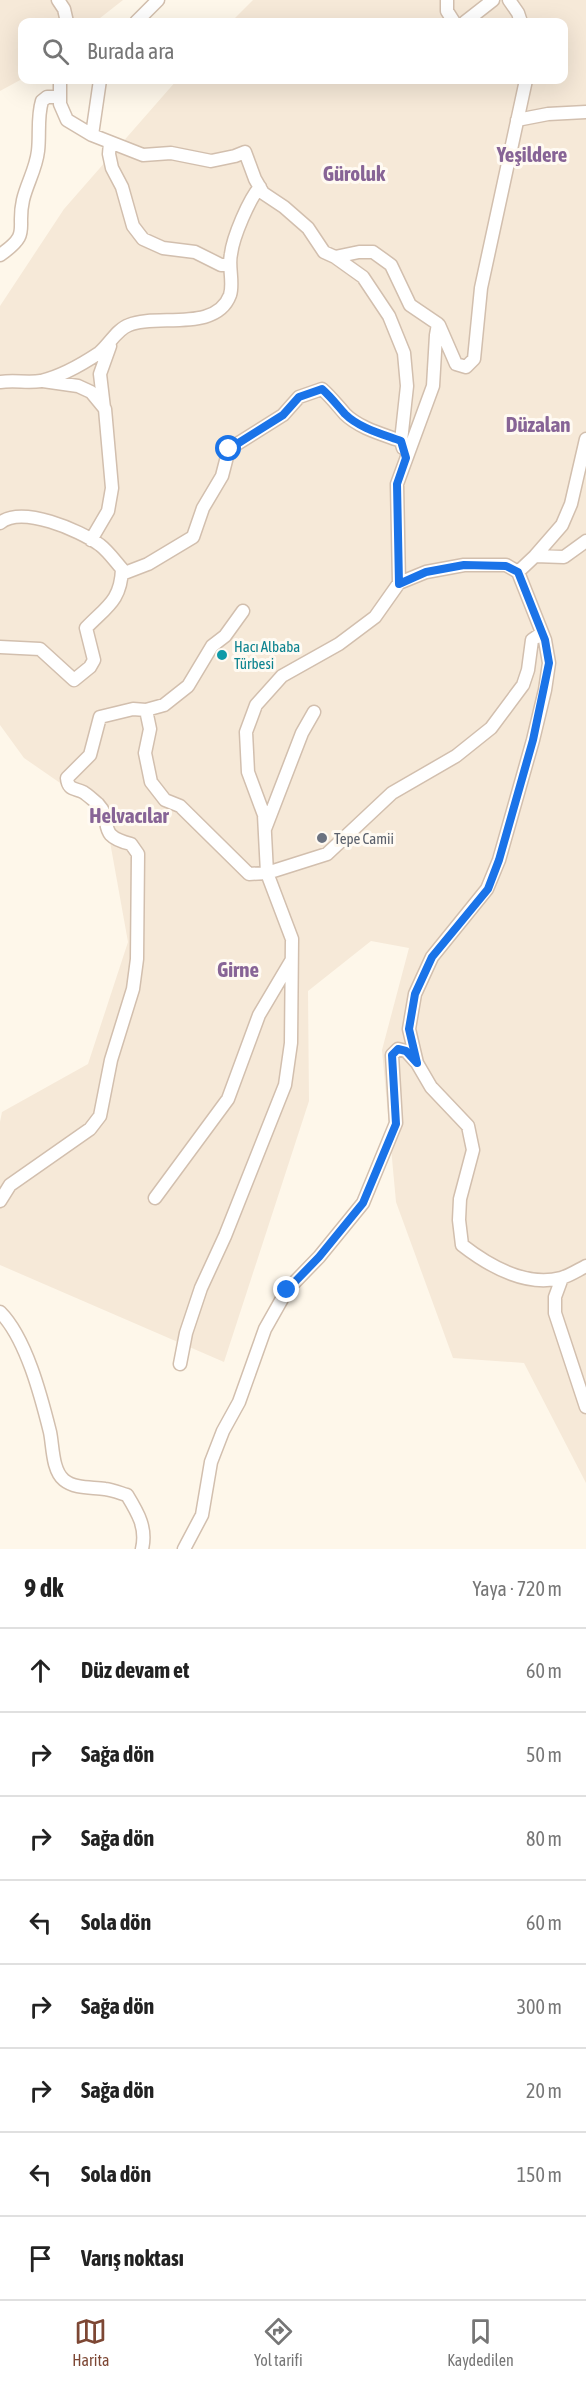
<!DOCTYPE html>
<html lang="tr">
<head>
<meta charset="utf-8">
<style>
  :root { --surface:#fff; --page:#f2f2f2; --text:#222; --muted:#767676; --line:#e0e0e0; --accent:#7d4734 }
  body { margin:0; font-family:"Asap Condensed",sans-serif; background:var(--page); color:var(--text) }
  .stop { position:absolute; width:18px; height:18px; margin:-14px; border:4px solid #1a73e8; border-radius:50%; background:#fff }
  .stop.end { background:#1a73e8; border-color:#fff; box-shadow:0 2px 6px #0008 }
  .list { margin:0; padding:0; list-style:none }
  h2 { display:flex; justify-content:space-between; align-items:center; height:78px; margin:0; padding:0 24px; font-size:26px }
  h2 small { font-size:20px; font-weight:400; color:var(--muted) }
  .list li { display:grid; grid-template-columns:39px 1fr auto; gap:18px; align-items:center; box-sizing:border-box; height:84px; padding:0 24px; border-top:2px solid var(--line) }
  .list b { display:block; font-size:22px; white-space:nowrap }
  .list em { font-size:20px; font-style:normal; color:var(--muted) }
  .icon { flex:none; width:33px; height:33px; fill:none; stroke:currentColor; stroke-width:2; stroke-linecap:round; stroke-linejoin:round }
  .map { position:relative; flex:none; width:586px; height:1549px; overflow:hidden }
  .search { position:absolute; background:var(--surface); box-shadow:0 6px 24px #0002; left:18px; right:18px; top:18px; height:66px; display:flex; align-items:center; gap:15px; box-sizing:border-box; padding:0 21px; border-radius:12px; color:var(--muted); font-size:22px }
  .sheet { height:750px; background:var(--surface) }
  nav { display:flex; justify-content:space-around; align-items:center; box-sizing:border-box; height:84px; border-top:2px solid var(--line); background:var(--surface); font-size:16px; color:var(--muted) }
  nav a { display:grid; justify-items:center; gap:3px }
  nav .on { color:var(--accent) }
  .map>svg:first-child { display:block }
</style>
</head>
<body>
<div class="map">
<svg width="586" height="1549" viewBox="0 0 586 1549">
  <rect width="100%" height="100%" fill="#fef7ea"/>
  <path fill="#f6e9d8" d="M0,0H123L95,22H22V79L0,91Z
    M253,0H586V1483L524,1363L453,1358L396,1202L382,1050L409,948L371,941L308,991L309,1101L224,1362L0,1265V1122L2,1112L88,1064L128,942L105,814L24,758L0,725V306L64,209L177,80H564V22H231Z"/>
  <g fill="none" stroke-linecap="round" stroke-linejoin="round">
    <g stroke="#d2bfae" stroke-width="15">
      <path id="minor" d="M58,0L64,9L67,22
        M447,0V11L454,22
        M509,0L518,13L521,22
        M136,22L158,0
        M465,22L493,0
        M60,80V104L67,120L92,135L143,155L171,153L211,161L235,156L245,152L255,179L263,193L284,207L308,228L324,252L335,257L359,252H373L391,265L410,305L438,324L436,335L433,386L397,484L399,583
        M517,120L548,114L586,112
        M92,135L100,80
        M110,142L109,154L112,168L122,187L133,226L143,239L163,248L195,252L221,265H230
        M0,255C32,233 16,230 23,200C27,183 36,169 38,151C40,135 37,117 42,101L47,97H60
        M335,257L363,277L389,316L404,353L407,386L401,441L403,448
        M439,325L456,364L466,367L474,359L481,288L526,80
        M43,381L78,386L91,392L105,409L112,488L108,511L91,540
        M0,382C14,380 28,383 41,381C62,376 81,365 99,353C109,345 117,329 129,325C156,313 216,333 230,295C234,283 228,266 231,254C233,237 249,199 260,187
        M104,408L100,374L110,346
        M0,523C22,505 79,530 100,545C108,551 115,561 122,569C121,601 106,607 86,628L94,660L90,667L74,680L40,649L0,647
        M535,556L562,525L571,504L586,439
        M518,572L535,556L564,557L586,541
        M122,574L148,564L193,537L203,508L222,476L229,449L283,415L299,397L322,389C331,397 337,405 345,414C359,428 382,434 401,441
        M146,710L164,705L188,686L212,646L225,636L243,611
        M265,829L302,733L314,712
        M155,1198L228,1099L259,1015L291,961
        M0,1201L10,1185L90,1129L100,1116L111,1060L133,989L137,959L138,854L131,844C94,835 115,822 98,804C93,800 88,795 83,792C74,788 68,790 67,778L90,755L100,717L133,709L146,710L150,729L145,753L151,782L165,800L180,806L249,874L267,873L327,854L392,793L456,756L491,728L523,685L528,670L532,640L542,633
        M562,1278L555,1297V1313L586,1407
        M0,1312C26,1338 41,1396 50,1432C53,1446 52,1470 64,1480C75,1489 92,1487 105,1489C113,1490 120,1493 127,1495C138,1513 147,1528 142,1549
        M180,1364L186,1333L201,1288L225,1236L285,1085L291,1043L292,939L267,873L264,815L248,772L246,732L256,705L282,676L339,644L375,617L399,583L426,572L464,565H506L518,572L545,640L549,663L545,690L533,740L499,860L487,889L432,957L415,994L409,1029L417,1063L431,1087L468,1126L473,1150L460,1199L459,1220L462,1245C489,1266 526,1287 561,1278C569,1276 578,1270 586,1266
        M184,1549L202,1515L211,1462L223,1431L239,1402L265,1329L287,1290L319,1257L363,1203L396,1123L392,1055L398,1049L406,1051L416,1062"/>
    </g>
    <use href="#minor" stroke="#fff" stroke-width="12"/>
  </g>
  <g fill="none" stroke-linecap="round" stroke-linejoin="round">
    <path stroke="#1a73e8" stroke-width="8" d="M229,449L283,415L299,397L322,389C331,397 337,405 345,414C359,428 382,434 401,441L406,458L397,484L399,584L426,572L464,565L506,566L518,572L545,640L549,663L533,740L499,860L488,889L432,957L415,994L409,1029L417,1063L406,1051L398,1049L392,1055L396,1124L363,1203L319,1257L287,1290"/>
  </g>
  <circle fill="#0f9aa8" stroke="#fffaf2" stroke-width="2" cx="222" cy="655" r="6"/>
  <circle fill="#6b7280" stroke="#fffaf2" stroke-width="2" cx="322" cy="838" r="6"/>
  <g text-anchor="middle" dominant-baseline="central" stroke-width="6" stroke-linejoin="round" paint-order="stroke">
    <g font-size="15" fill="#0d838f" stroke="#fffaf2" text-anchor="start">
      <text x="234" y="646">Hacı Albaba<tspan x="234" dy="17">Türbesi</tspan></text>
    </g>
    <g font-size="15" fill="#5b616d" stroke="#fffaf2" text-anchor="start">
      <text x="334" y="838">Tepe Camii</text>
    </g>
    <g font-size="21" font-weight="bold" fill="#876496" stroke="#fffaf2">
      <text x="532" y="154">Yeşildere</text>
      <text x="354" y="173">Güroluk</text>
      <text x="538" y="424">Düzalan</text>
      <text x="129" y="815">Helvacılar</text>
      <text x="238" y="969">Girne</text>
    </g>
  </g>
</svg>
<div class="stop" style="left:229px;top:449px"></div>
<div class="stop end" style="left:287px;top:1290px"></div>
<div class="search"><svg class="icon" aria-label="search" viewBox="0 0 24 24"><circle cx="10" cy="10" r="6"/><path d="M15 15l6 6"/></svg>Burada ara</div>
</div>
<section class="sheet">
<h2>9 dk<small>Yaya · 720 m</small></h2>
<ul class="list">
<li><svg class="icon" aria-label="ahead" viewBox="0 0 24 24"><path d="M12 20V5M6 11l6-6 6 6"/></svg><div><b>Düz devam et</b></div><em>60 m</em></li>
<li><svg class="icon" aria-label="right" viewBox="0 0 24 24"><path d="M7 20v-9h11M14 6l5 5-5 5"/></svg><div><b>Sağa dön</b></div><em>50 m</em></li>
<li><svg class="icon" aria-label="right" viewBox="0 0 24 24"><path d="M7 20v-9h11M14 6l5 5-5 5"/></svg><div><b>Sağa dön</b></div><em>80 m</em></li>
<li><svg class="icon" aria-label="left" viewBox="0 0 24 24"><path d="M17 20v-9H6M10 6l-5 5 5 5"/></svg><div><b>Sola dön</b></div><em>60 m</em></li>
<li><svg class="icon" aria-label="right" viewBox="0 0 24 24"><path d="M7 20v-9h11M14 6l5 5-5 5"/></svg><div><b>Sağa dön</b></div><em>300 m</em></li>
<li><svg class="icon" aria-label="right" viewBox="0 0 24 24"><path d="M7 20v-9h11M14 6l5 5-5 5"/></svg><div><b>Sağa dön</b></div><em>20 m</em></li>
<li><svg class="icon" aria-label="left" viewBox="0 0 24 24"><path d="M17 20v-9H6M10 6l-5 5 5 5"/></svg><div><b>Sola dön</b></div><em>150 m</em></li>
<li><svg class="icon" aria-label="arrive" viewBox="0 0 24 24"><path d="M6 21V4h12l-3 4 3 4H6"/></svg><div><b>Varış noktası</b></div></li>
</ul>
</section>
<nav>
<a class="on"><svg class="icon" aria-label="map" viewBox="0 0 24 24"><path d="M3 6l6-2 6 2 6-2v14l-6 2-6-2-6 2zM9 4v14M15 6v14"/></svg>Harita</a>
<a><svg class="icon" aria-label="directions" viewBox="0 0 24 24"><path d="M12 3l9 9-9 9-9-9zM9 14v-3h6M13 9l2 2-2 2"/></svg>Yol tarifi</a>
<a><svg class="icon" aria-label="saved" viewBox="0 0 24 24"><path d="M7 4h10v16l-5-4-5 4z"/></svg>Kaydedilen</a>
</nav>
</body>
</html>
